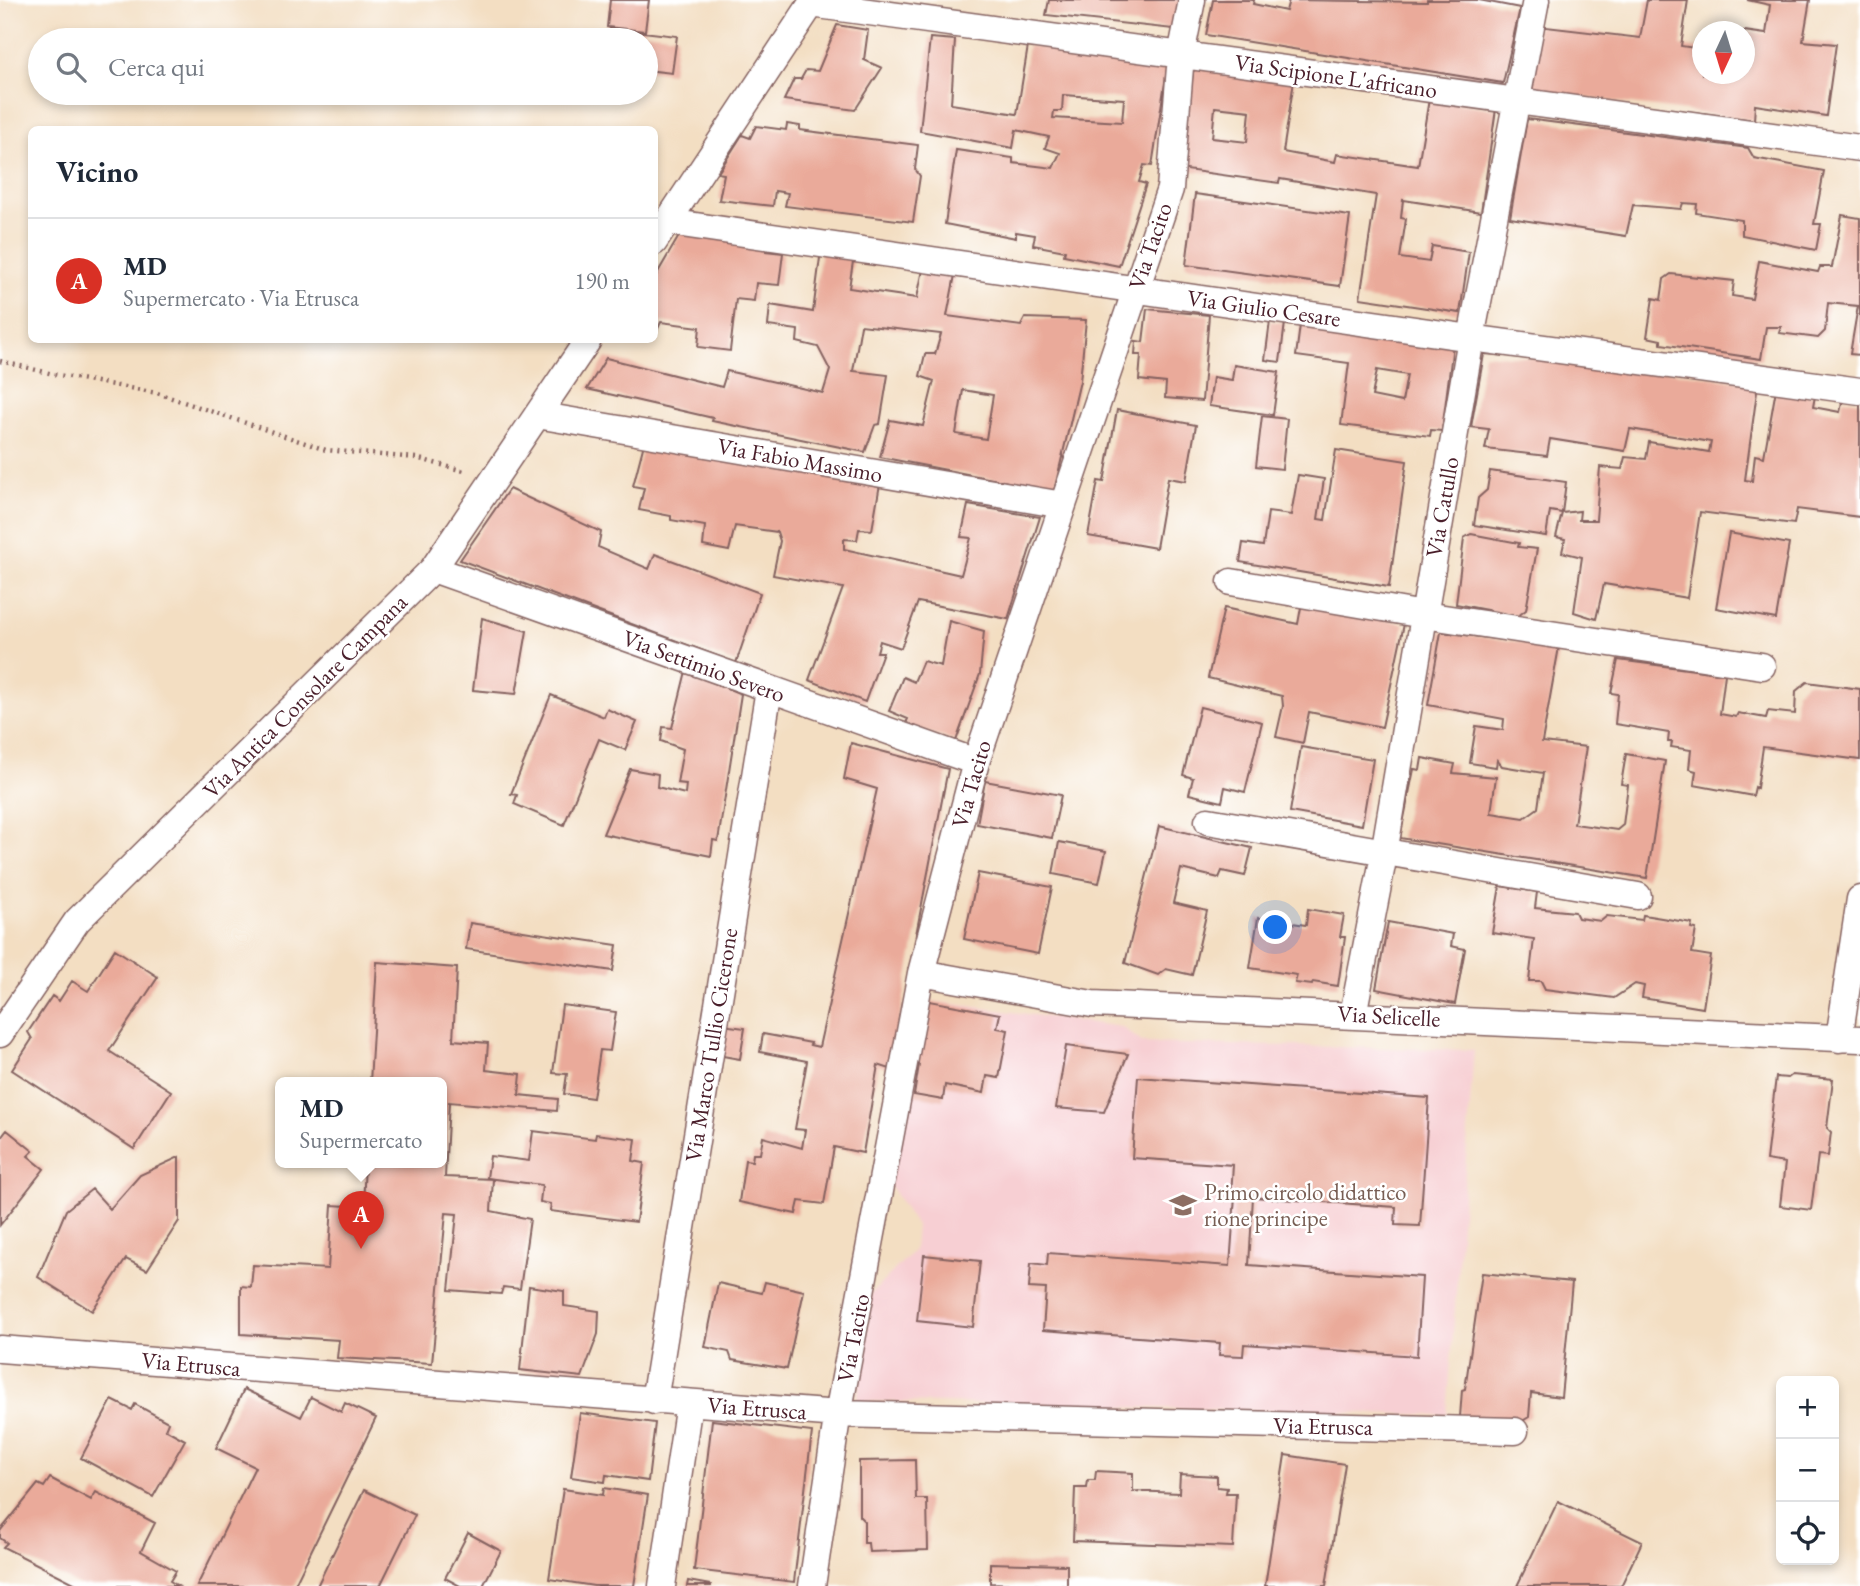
<!DOCTYPE html>
<html lang="it">
<head>
<meta charset="utf-8">
<style>
  :root { --surface:#fff; --page:#f6f6f7; --text:#1f2937; --muted:#747a83; --line:#e0e1e3; --accent:#d93025 }
  body { margin:0; font-family:"EB Garamond",serif; background:var(--page); color:var(--text) }
  .controls { position:absolute; right:21px; bottom:21px; display:grid; overflow:hidden; border-radius:10px; box-shadow:0 4px 10px #0003 }
  .controls button { width:63px; height:63px; display:grid; place-items:center; padding:0; border:0; border-bottom:2px solid var(--line); background:var(--surface); color:var(--text); font:35px sans-serif }
  .compass { position:absolute; left:1692px; top:21px; width:63px; height:63px; border-radius:50%; background:var(--surface); box-shadow:0 4px 10px #0003; rotate:184deg }
  .you { position:absolute; left:1276px; top:928px; width:24px; height:24px; margin:-18px; border:5px solid #fff; border-radius:50%; background:#1a73e8; box-shadow:0 0 0 10px #1a73e833 }
  .badge { display:grid; place-items:center; width:46px; height:46px; border-radius:50%; background:var(--accent); color:#fff; font-size:23px; font-weight:700 }
  .pin { position:absolute; translate:-50% -58px; filter:drop-shadow(0 2px 4px #0008) }
  .pin::after { content:''; position:absolute; top:37px; width:24px; height:21px; background:inherit; clip-path:polygon(0 0,100% 0,50% 100%) }
  .popup { position:absolute; left:275px; top:1077px; width:172px; height:91px; box-sizing:border-box; display:grid; place-content:center; border-radius:10px; background:var(--surface); filter:drop-shadow(0 2px 5px #0005); font-size:23px; white-space:nowrap; color:var(--muted) }
  .popup b { font-size:26px; color:var(--text) }
  .popup::after { content:''; position:absolute; left:50%; top:100%; margin-left:-14px; border:14px solid transparent; border-top-color:var(--surface) }
  .list { margin:0; padding:0; list-style:none }
  h2 { display:flex; justify-content:space-between; align-items:center; height:91px; margin:0; padding:0 28px; font-size:30px }
  h2 small { font-size:23px; font-weight:400; color:var(--muted) }
  .list li { display:grid; grid-template-columns:46px 1fr auto; gap:21px; align-items:center; box-sizing:border-box; height:126px; padding:0 28px; border-top:2px solid var(--line) }
  .list b { display:block; font-size:26px; white-space:nowrap }
  .list p { margin:0; font-size:23px; white-space:nowrap; color:var(--muted) }
  .list em { font-size:23px; font-style:normal; color:var(--muted) }
  .icon { flex:none; width:38px; height:38px; fill:none; stroke:currentColor; stroke-width:2; stroke-linecap:round; stroke-linejoin:round }
  .map { position:relative; flex:none; width:1860px; height:1586px; overflow:hidden }
  .search { position:absolute; background:var(--surface); box-shadow:0 4px 10px #0003; left:28px; top:28px; width:630px; height:77px; display:flex; align-items:center; gap:18px; box-sizing:border-box; padding:0 24px; border-radius:38px; color:var(--muted); font-size:26px }
  .panel { position:absolute; background:var(--surface); box-shadow:0 4px 10px #0003; left:28px; top:126px; width:630px; height:217px; border-radius:10px }
  .map>svg:first-child { display:block }
</style>
</head>
<body>
<div class="map">
<svg width="1860" height="1586" viewBox="0 0 1860 1586">
  <rect width="100%" height="100%" fill="#fff"/>
  <filter id="ink" filterUnits="userSpaceOnUse"><feTurbulence type="fractalNoise" baseFrequency=".0143" numOctaves="2"/><feDisplacementMap in="SourceGraphic" scale="14" xChannelSelector="R" yChannelSelector="G"/><feConvolveMatrix kernelMatrix="1 2 1 2 8 2 1 2 1" color-interpolation-filters="sRGB"/></filter>
  <filter id="wash" filterUnits="userSpaceOnUse"><feTurbulence type="fractalNoise" baseFrequency=".00686" numOctaves="4" result="noise"/><feDisplacementMap in="SourceGraphic" scale="28" xChannelSelector="R" yChannelSelector="G"/><feGaussianBlur stdDeviation="1.57" result="paint"/><feColorMatrix in="noise" values="0 0 0 0 0 0 0 0 0 0 0 0 0 0 0 0 0 1.4 0 .05"/><feComposite in="paint" operator="in"/></filter>
  <g filter="url(#wash)">
    <rect width="100%" height="100%" fill="#f3dec2"/>
    <path fill="#f7cfd3" d="M924,1000L1122,1027L1143,1043L1474,1050L1447,1415L857,1401L871,1294L914,1250L916,1226L889,1184Z"/>
    <g id="blocks">
      <path fill="#eaaa9a" fill-rule="evenodd" d="M610,0H649L645,31L607,27Z
        M1049,0H1186L1182,30L1046,15Z
        M1213,0H1254L1253,4L1286,11L1289,0L1427,2V0H1479L1520,8L1503,83L1206,35Z
        M1647,0H1688L1681,46L1702,49V74H1744V31L1766,34L1770,5L1747,0H1810L1803,41L1836,44L1826,116L1755,105L1754,120L1525,90L1538,26L1640,38Z
        M837,25L868,30L864,60L882,68L855,110L784,100L794,79H801L806,70L818,71Z
        M610,28L677,36L672,73L646,70V40H608Z
        M930,38L955,40L951,104L1017,114L1028,46L1168,63L1152,166L1144,165L1139,182L1146,184L1119,266L1064,255L1065,251L1033,245L1035,235L1016,232V238L945,224L956,150L1013,158V163L1053,168L1060,153L1045,148L1049,137L1016,130L1013,148L920,131ZM1063,95L1124,99L1122,122L1053,118L1054,111H1062Z
        M1194,66L1294,81L1283,152L1335,162L1337,154L1418,166L1429,99L1496,109L1481,212L1403,200L1401,218L1406,219L1400,258L1429,262L1432,246L1469,252L1460,313L1360,298L1376,195L1280,179L1279,183L1179,169ZM1215,107L1250,111L1247,142L1212,138Z
        M1527,119L1748,148L1754,158L1824,171L1814,224H1821L1816,250L1742,235V220L1696,213L1697,204L1683,203L1681,209L1633,205L1626,236L1510,218Z
        M787,124L800,126V130L918,145L915,169L920,176L913,222L785,206L788,193L775,191L773,206L719,200L724,174L718,173L742,135L750,138L756,126L786,130Z
        M1195,194L1350,216L1340,286L1186,265Z
        M1842,215L1860,218V355L1850,354L1858,306L1828,303L1825,331L1818,338L1779,333L1781,327H1766L1761,359L1661,344V340L1647,337L1653,298L1661,300L1664,279L1671,274L1734,281L1732,296L1752,299L1759,261L1818,272L1820,267H1832Z
        M682,231L767,241L766,251L783,253L779,285L756,283L754,301L736,299L730,351L698,347L700,327L661,322L654,337V279Z
        M821,250L854,255L849,288L917,298L924,265L956,270L947,316L1021,326L1025,318L1086,320L1080,381L1054,491L880,457L890,420L923,426L934,381L920,376L925,354H935L941,334L861,325L853,371L888,375L880,424L875,425L865,452L712,421L713,418L587,389L606,358L722,387L727,371L823,393L830,370L818,347L797,342L798,330L768,326L770,305L813,312ZM963,390L993,395L986,439L956,434Z
        M1147,309L1209,315L1202,401L1165,398L1166,383L1139,380L1141,355H1135L1136,341L1143,342Z
        M1270,321L1285,323L1280,362L1265,360Z
        M1300,325L1454,337L1442,431L1431,430L1430,436L1341,425L1349,363L1296,356ZM1377,370L1407,375L1402,402L1372,396Z
        M1484,354L1619,364L1758,384L1745,480L1752,481L1755,455L1764,457L1776,389L1815,396L1813,407L1840,412L1843,399L1860,402V517L1797,509L1794,524L1700,512L1687,598L1604,584L1596,619L1574,612L1582,557L1562,552L1565,539L1556,537L1562,513L1580,511L1579,520H1596L1600,467L1622,469L1625,457L1646,459L1649,442L1709,452L1711,442L1630,429L1625,451L1550,439L1547,456L1485,449L1489,429L1471,427Z
        M1234,365L1279,372L1273,415L1209,406L1213,377L1232,380Z
        M1117,410L1196,425L1186,481L1168,478L1156,548L1088,536L1098,481L1104,482Z
        M1262,416L1287,419L1282,469L1256,466Z
        M646,436L880,484L872,530L859,529L857,540L844,539V549L961,575L971,538L961,537L968,505L1040,517L1008,619L918,602L901,648L880,641L877,652H883L865,702L809,680L843,588L773,575L780,541L777,532L735,526L729,551L703,546L705,526L671,520V516L639,510L644,488L633,486Z
        M1336,450L1407,461L1389,587L1240,562L1243,543L1263,546L1268,512L1291,515L1298,475L1324,479L1318,519L1325,520Z
        M1490,471L1566,482L1562,513L1550,511L1546,536L1474,525L1478,498L1487,490Z
        M509,489L601,532L598,547L649,569L655,554L760,593L736,663L460,560Z
        M1729,533L1789,544L1776,619L1716,608Z
        M1471,534L1519,543L1518,547L1537,549L1526,610L1518,616L1456,604L1464,538Z
        M1302,602L1404,624L1382,727L1309,712L1303,743L1276,737L1283,706L1282,696L1208,678L1224,608L1298,624Z
        M482,618L527,631L516,694L473,690Z
        M949,621L984,631L980,674L956,741L905,725L908,719L889,711L903,677L914,682L923,661L941,666Z
        M1441,632L1559,647L1542,742L1586,747L1574,824L1617,830L1623,825L1628,785L1621,784L1626,754L1665,761L1647,878L1400,838L1414,769L1420,770L1422,758L1455,764L1453,773L1496,777L1491,813L1524,818L1538,808L1543,773L1502,766L1497,760L1496,767L1470,763L1476,726L1503,730L1504,719L1428,705Z
        M1618,660L1725,674L1720,714L1736,717L1738,713L1766,718L1768,711L1795,714L1796,691L1807,682L1860,689V760L1763,747L1757,788L1755,787L1753,796L1694,785L1696,771L1689,769L1691,750L1671,747L1672,742H1668L1669,733L1615,724L1618,694L1611,693Z
        M686,671L741,694L718,841L713,840L711,856L603,834L630,769L658,774L657,787L685,794L686,784L677,783L683,749L661,741L663,727L672,728Z
        M551,695L604,717L607,709L637,722L625,750L599,739L564,825L514,804L517,795L511,794Z
        M1200,707L1262,722L1245,792L1225,787L1222,802L1189,794L1193,778L1183,775Z
        M851,743L948,769L890,1069L878,1065L863,1153L834,1147L824,1204L799,1201L796,1214L739,1202L745,1160L752,1161L753,1154H760L763,1137L802,1148L805,1130L795,1129L807,1061L760,1052L763,1034L811,1043L810,1045L819,1047L877,789L844,779Z
        M1301,747L1373,759L1362,825L1290,812Z
        M985,781L1061,795L1052,838L977,824Z
        M1159,826L1252,848L1245,876L1222,871L1219,878L1181,869L1173,903L1207,911L1192,975L1166,969L1158,975L1125,963Z
        M1059,842L1106,851L1099,883L1053,874Z
        M978,873L1052,887L1038,954L964,939Z
        M1500,886L1537,892L1535,908L1575,912L1578,918L1601,921L1607,916L1642,920L1643,915L1692,923L1691,928L1696,929L1692,953L1711,956L1703,1008L1642,998L1644,986L1635,984L1614,998L1545,989L1541,981H1529L1534,939L1492,933Z
        M1308,909L1344,915L1340,937H1345L1338,986L1313,982L1312,985L1295,983L1297,975L1250,968L1258,918L1306,925Z
        M1388,922L1453,934L1451,946L1465,949L1455,1004L1376,989Z
        M470,923L617,945L613,971L466,949Z
        M115,949L158,977L109,1051L171,1091L134,1149L12,1070L32,1039L28,1032L52,996L59,1001L72,981L88,991Z
        M377,962L457,968L453,1040L488,1043L486,1070L521,1074L519,1095L558,1099L557,1111L449,1102L445,1177L493,1179L491,1211L530,1219L520,1289L503,1287L501,1294L449,1290L457,1214L446,1213L432,1363L337,1358L339,1340L241,1334V1286L251,1287L253,1265L328,1269L332,1205L363,1207L365,1163H442V1083H370Z
        M924,1000L1000,1014L997,1028L1008,1030L999,1078L987,1076L984,1093L945,1085L943,1100L914,1095L919,1065L913,1063Z
        M562,1005L616,1012L610,1051L600,1050L593,1098L564,1094L567,1074L553,1073Z
        M722,1025L745,1028L740,1059L717,1055Z
        M1066,1046L1128,1054L1104,1112L1056,1108Z
        M1792,1075L1833,1079L1827,1128L1831,1132L1828,1156L1818,1155L1811,1210L1780,1206L1785,1163L1766,1160L1776,1077L1788,1078Z
        M1138,1077L1429,1098L1420,1226L1395,1225L1396,1207L1253,1197L1249,1265L1422,1277L1417,1356L1244,1344L1243,1356L1219,1355L1220,1343L1043,1330L1046,1289L1029,1288L1031,1263L1047,1265L1048,1253L1230,1266L1235,1196L1231,1195L1233,1165L1132,1158Z
        M7,1130L33,1151L28,1156L44,1169L0,1225V1139Z
        M533,1131L595,1139L596,1134L636,1139L633,1161L644,1163L636,1222L550,1211L551,1204L540,1202L542,1185L487,1178L490,1156L529,1161Z
        M179,1157V1221L147,1270L126,1259L92,1311L38,1277L66,1210L92,1189L110,1209L140,1175Z
        M924,1255L980,1261L973,1327L917,1321Z
        M1482,1273L1572,1282L1561,1397L1531,1393L1529,1417L1524,1420L1460,1417L1462,1390L1465,1389Z
        M765,1282L804,1291L787,1369L732,1360L729,1352L705,1347L718,1283L762,1293Z
        M529,1286L564,1291V1306L599,1311L598,1334L582,1377L520,1370Z
        M244,1389L301,1417L311,1397L341,1412L345,1403L376,1418L294,1586H197L255,1467L216,1448Z
        M112,1400L132,1410L135,1404L168,1422L165,1429L185,1440L153,1497L81,1458Z
        M580,1413L655,1423L648,1481L606,1475L605,1482L571,1477Z
        M712,1420L812,1432L794,1582L694,1570Z
        M1285,1455L1345,1464L1326,1586H1265Z
        M915,1460L916,1499H927L928,1550L869,1552L868,1543H864V1521L859,1516V1461Z
        M1096,1471L1133,1473V1491L1179,1493L1180,1474L1217,1476V1487L1227,1488L1226,1493H1236L1233,1547L1073,1541L1075,1488H1087L1088,1480H1095Z
        M50,1478L91,1500L96,1492L155,1523L141,1551L176,1571L170,1581L178,1586H80L3,1547L7,1543L0,1538V1531L38,1484L44,1487Z
        M604,1488L648,1495L634,1586H594L549,1579L563,1489L603,1495Z
        M364,1490L415,1515L380,1586H317Z
        M1558,1501L1642,1542L1621,1586H1517Z
        M468,1533L501,1551L483,1586H460L445,1578Z
        M990,1563L1067,1565V1586L990,1583Z
        M688,1581L711,1585V1586H687Z"/>
    </g>
  </g>
  <g filter="url(#ink)">
    <use href="#blocks" fill-opacity="0" stroke="#856260" stroke-width="2"/>
    <g fill="none" stroke-linecap="round" stroke-linejoin="round">
      <g stroke="#856260" stroke-width="29">
        <path id="minor" d="M811,4L1860,148
          M668,222L1471,338L1860,391
          M654,242L814,0
          M537,415L1063,505
          M433,569L976,762
          M1231,582L1424,615L1762,666
          M1208,821L1638,896
          M921,973L1092,1004L1860,1039
          M1353,1015L1382,865L1471,338L1536,0
          M0,1034L77,921L433,569L588,340
          M1839,1039L1860,899
          M0,1349L839,1414L1515,1431
          M654,1401L769,689
          M662,1586L689,1403
          M812,1586L836,1425L921,973L976,762L1170,189L1181,55L1192,0"/>
      </g>
      <path stroke="#856260" stroke-width="4.5" stroke-dasharray="2 5" stroke-linecap="butt" d="M0,361L53,374L157,393L326,450L416,458L464,471"/>
      <use href="#minor" stroke="#fff" stroke-width="26"/>
    </g>
  </g>
  <defs>
    <g id="school-bare" transform="scale(2.1)"><path d="M0-5L7-2L0 1L-7-2ZM-4 1L0 2.5L4 1V4Q0 6-4 4Z" fill="#8d6e63" stroke="#fff" stroke-width="2.5" paint-order="stroke"/></g>
  </defs>
  <g fill-rule="evenodd">
    <use href="#school-bare" x="1183" y="1205"/>
  </g>
  <g text-anchor="middle" dominant-baseline="central" stroke-width="5" stroke-linejoin="round" paint-order="stroke">
    <g font-size="23" fill="#4a1f2b" stroke="#fff">
      <text transform="translate(1336 76) rotate(8)">Via Scipione L'africano</text>
      <text transform="translate(1150 246) rotate(-71)">Via Tacito</text>
      <text transform="translate(1264 308) rotate(8)">Via Giulio Cesare</text>
      <text transform="translate(800 460) rotate(10)">Via Fabio Massimo</text>
      <text transform="translate(1442 507) rotate(-80)">Via Catullo</text>
      <text transform="translate(704 666) rotate(20)">Via Settimio Severo</text>
      <text transform="translate(305 696) rotate(-45)">Via Antica Consolare Campana</text>
      <text transform="translate(971 784) rotate(-74)">Via Tacito</text>
      <text transform="translate(1389 1016) rotate(3)">Via Selicelle</text>
      <text transform="translate(711 1045) rotate(-81)">Via Marco Tullio Cicerone</text>
      <text transform="translate(853 1338) rotate(-79)">Via Tacito</text>
      <text transform="translate(191 1364) rotate(5)">Via Etrusca</text>
      <text transform="translate(757 1408) rotate(4)">Via Etrusca</text>
      <text transform="translate(1323 1426) rotate(1)">Via Etrusca</text>
    </g>
    <g font-size="23" fill="#785e54" stroke="#fff" text-anchor="start">
      <text x="1204" y="1192">Primo circolo didattico<tspan x="1204" dy="26">rione principe</tspan></text>
    </g>
  </g>
</svg>
<div class="controls">
<button>+</button>
<button>−</button>
<button><svg class="icon" aria-label="locate" viewBox="0 0 24 24"><circle cx="12" cy="12" r="6"/><path d="M12 2v4M12 18v4M2 12h4M18 12h4"/></svg></button>
</div>
<svg class="compass" viewBox="-18 -18 36 36"><path d="M0-13l5 13h-10z" fill="#e53935"/><path d="M0 13l5-13h-10z" fill="#747a83"/></svg>
<div class="you"></div>
<div class="pin badge" style="left:361px;top:1249px">A</div>
<div class="popup"><b>MD</b>Supermercato</div>
<div class="search"><svg class="icon" aria-label="search" viewBox="0 0 24 24"><circle cx="10" cy="10" r="6"/><path d="M15 15l6 6"/></svg>Cerca qui</div>
<section class="panel">
<h2>Vicino<small></small></h2>
<ul class="list">
<li><span class="badge">A</span><div><b>MD</b><p>Supermercato · Via Etrusca</p></div><em>190 m</em></li>
</ul>
</section>
</div>
</body>
</html>
